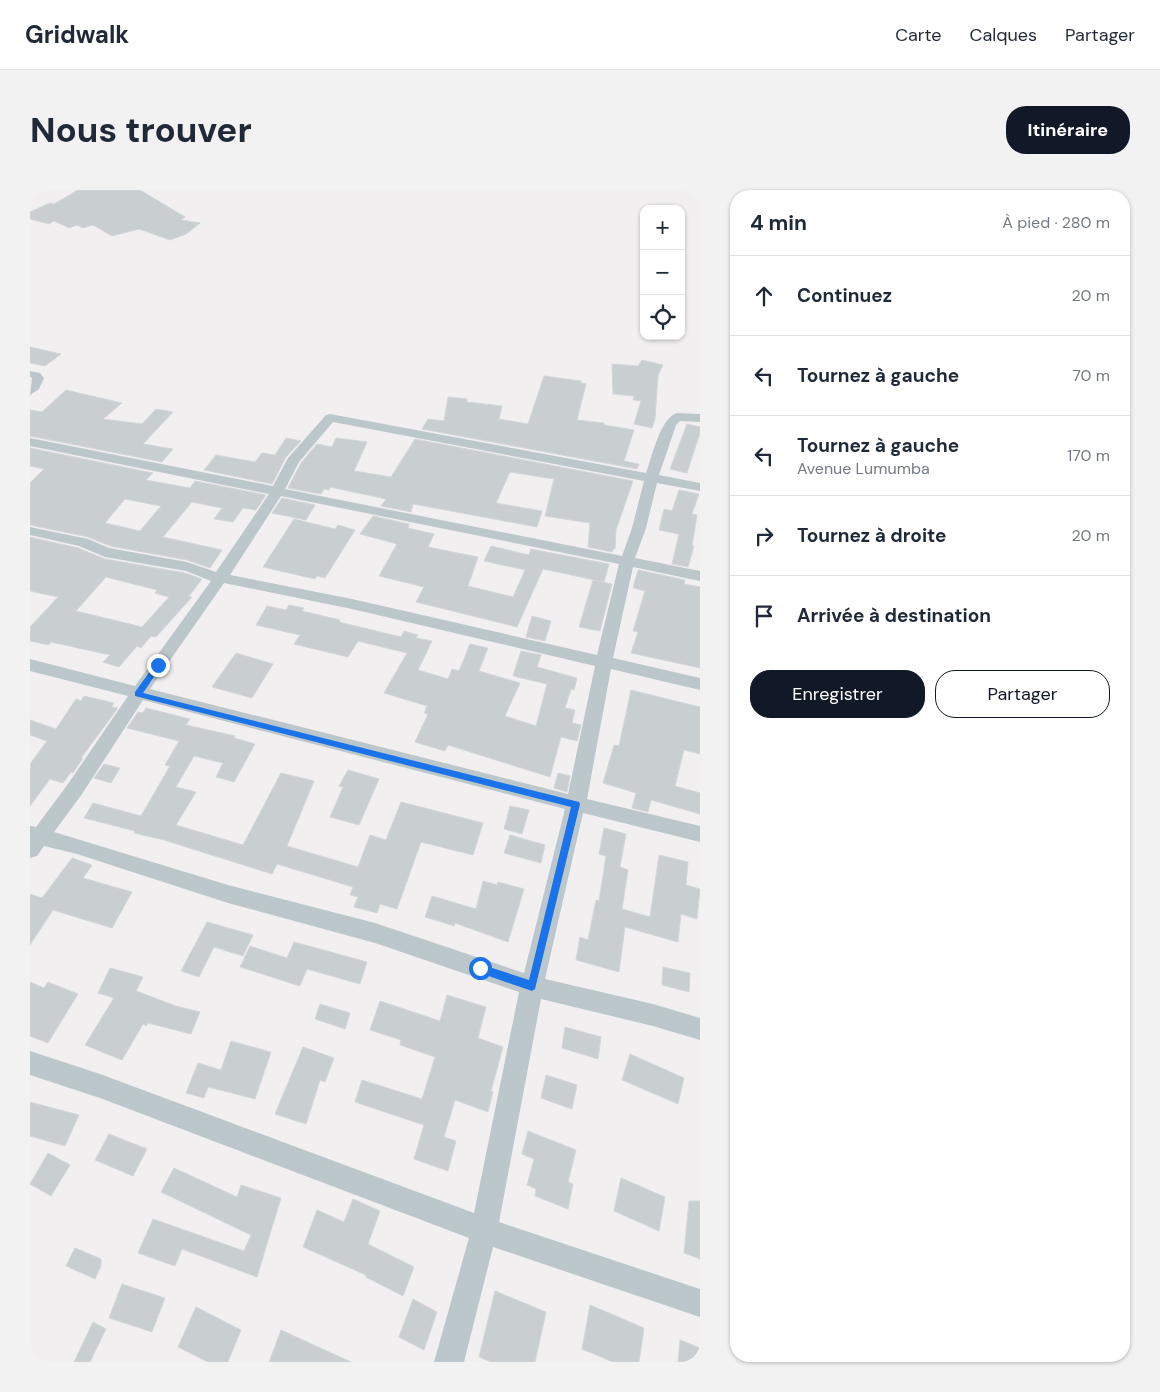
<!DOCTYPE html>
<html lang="fr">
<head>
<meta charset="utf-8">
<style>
  :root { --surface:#fff; --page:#f2f2f3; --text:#1f2937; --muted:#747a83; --line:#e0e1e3; --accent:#111827 }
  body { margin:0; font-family:"DM Sans",sans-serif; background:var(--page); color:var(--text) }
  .controls { position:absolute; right:15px; top:15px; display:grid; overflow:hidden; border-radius:10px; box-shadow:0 1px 4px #0004 }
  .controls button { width:45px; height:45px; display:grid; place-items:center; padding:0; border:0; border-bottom:1px solid var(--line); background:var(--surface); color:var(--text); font:25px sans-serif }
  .stop { position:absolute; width:15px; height:15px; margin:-11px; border:4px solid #1a73e8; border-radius:50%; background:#fff }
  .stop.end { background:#1a73e8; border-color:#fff; box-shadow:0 1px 5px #0008 }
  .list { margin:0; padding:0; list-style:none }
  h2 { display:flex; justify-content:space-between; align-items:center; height:65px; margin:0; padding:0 20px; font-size:21px }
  h2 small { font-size:16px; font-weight:400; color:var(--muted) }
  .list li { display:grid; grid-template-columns:32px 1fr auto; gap:15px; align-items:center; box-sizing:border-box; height:80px; padding:0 20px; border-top:1px solid var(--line) }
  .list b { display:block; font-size:19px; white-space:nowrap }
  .list p { margin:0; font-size:16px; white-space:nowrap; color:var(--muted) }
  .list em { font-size:16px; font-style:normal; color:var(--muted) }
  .actions { display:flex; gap:10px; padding:15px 20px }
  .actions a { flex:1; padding:11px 0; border:1px solid var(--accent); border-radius:20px; text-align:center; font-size:18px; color:var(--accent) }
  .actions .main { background:var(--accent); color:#fff }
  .icon { flex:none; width:28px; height:28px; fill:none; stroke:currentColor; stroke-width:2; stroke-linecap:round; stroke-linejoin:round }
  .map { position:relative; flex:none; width:670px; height:1172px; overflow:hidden; border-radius:20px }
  header { display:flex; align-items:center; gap:30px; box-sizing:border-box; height:70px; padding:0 25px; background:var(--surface); border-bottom:1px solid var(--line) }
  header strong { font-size:24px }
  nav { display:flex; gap:28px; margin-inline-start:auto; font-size:18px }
  .intro { display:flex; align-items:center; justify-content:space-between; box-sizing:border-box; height:120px; padding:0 30px }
  h1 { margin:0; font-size:35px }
  .button { padding:12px 22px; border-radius:20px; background:var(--accent); color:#fff; font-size:18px; font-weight:700 }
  main { display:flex; gap:30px; padding:0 30px }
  aside { flex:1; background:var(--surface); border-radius:20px; box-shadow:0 1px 4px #0004 }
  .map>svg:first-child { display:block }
</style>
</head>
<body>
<header>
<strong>Gridwalk</strong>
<nav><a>Carte</a><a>Calques</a><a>Partager</a></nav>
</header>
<div class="intro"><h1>Nous trouver</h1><a class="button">Itinéraire</a></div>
<main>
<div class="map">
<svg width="670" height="1172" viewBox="0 0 670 1172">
  <rect width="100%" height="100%" fill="#f1eff0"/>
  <path fill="#c9ced0" stroke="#d3d7da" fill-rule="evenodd" d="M48,0H110L155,27L151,30L170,33L156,44L140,50L109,39L82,46L63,35L53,38L47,35L39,38L24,31L19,34L0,29V22L20,13L24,14Z
    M0,157L31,164L15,176L0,173Z
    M612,170L633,175L628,185L625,229L622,238L604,234L611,211L603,210L604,206L583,204L582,174L608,176Z
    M514,186L551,191V193L556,194L547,230L574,233V235L604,240L594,271L609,274L607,279L392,239L398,229L414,231L418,207L437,209V212L472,216L469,229L498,234Z
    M36,200L92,213L73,229L112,234L126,219L143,222L113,254L143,259L132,272L0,246V220L12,222Z
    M657,234L670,237V243L657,283L640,279Z
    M256,248L271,251L256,267L242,294L174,280L186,265L225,272L232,263L245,265Z
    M306,248L337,252L324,281L361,287L385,249L603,291L586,340L585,359H583L582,362L558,357L560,333L515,326L524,289L480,282L466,313L512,321L507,337L383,314L381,322L351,316L356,309L300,297L299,300L294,299L291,304L258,298L271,273L287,254L302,257Z
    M0,258L123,283L116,290L160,298L165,291L236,305L226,320L213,318L203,332L184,329L192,318L162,312L133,347L192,360L180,378L157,370L80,356L58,347L0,335V293L14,279L0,276ZM95,309L131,316L110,341L75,333Z
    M649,300L669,304L662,324L667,325L662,356H664L658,377L642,374L649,344L629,340L634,319L642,321Z
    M252,308L285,315L276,330L242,323Z
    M343,326L379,334L378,338L404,344L398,357L448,367L438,396L483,407L495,380L454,371L461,356L499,365L501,359L579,374L574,392L513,379L487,437L386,412L394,397L349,386L367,354L330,344Z
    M264,329L305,339L308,335L325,340L295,388L287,386L285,389L233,377Z
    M0,347L48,358L75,369L155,383L172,389L159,406L162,407L126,447L121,446L111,458L107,456L89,477L73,472L80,465L21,452L19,455L0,451V437L28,407L0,401ZM76,387L127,400L125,403L139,407L112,437L46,421Z
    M608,380L655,390L654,394L670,397V478L601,463L608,442L603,441L615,401L603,398Z
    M563,390L582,394L570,441L549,437Z
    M259,415L274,418L272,421L310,430L309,432L371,447L374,441L388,445L386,448L402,451L388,480L418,489L422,479L429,481L440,454L458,458L449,481L490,493L475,526L506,536L517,494L483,486L491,461L511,465L507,477L547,488L544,500L541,499L535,518L545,520L542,533L551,535L547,551L531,547L520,587L418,555L415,561L385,552L398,524L394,523L397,516L354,503L377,463L328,451L318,467L264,454L270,445L226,435L237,416L256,420Z
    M502,426L521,431L515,451L496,447Z
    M206,463L243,474L222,508L182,497Z
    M601,500L670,517V564L654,560L645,596L670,603V624L621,610L618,622L602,618L606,603L573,593L584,555L589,556Z
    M54,506L84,513L82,517L88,518L51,568H53L43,583L41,582L33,593L20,589L0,616V574L17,551L0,545V530L26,539L46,509L51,511Z
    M116,518L160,529L156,535L205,546L204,548L225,554L204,592L186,587L193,573L164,566L146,597L166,602L146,635L213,655L251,583L284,591L257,656L328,677L340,645L356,650L371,612L453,633L443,665L391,652L367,719L350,714L347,723L324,717L328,707L320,705L323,697L247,674L242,684L134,650L104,643L105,641L54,628L63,613L111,626L140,576L135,575L149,551L97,538L108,522L113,523Z
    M74,574L90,578L81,593L64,588Z
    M318,580L349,589L329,635L300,627L313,597L309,596Z
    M528,583L540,586L537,602L524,598Z
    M480,616L499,620L492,644L474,639Z
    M574,638L596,644L590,677L598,680L592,719L620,727L629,665L658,672L656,695L670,699L667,729L651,724L648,752L595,737L589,782L546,770L550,747L558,750L566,710L569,711L576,666L569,664Z
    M480,645L515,655L511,673L474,663Z
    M42,668L62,675L53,688L102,702L82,738L23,720L0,755V704L12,708Z
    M453,691L467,695L468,692L494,699L478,752L425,733L424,736L395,727L402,706L446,719Z
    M177,732L223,745L213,766L184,757L169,787L151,781Z
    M264,752L337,772L330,794L277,779L270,796L210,777L220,756L257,768Z
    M633,777L660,783L659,802L632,795Z
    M80,778L113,787L106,801L146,816L170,822L161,844L118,833L116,836L113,834L92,870L55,855L84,808L68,803Z
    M0,792L14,798L18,792L48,804L18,853L0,846Z
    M417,805L456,817L448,848L473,857L461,901L463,902L458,922L425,910L414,947L426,951L418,981L384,969L394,935L325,912L332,890L392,909L405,867L370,855L371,850L340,840L350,811L410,831Z
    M290,814L320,823L315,839L285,829Z
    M535,837L571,847L568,869L532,858Z
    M201,851L241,862L225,909L178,897L174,908L156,903L168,873L191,880Z
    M273,857L304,868L295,892L290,890L276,934L245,924Z
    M600,864L654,888L648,914L592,890Z
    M516,885L547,895L542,919L511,908Z
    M0,912L49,925L35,956L0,946Z
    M498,941L546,960L538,992L543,994L538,1019L505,1006L506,999L497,995L504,969L492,964Z
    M79,944L117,959L103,986L65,970Z
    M18,963L40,975L21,1006L0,994Z
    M144,978L207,1007L211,995L251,1008L227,1087L152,1059L145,1076L108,1063L123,1029L214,1061L221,1045L131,1002Z
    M591,988L635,1007L629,1041L584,1021Z
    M323,1009L350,1021L338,1054L384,1077L373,1106L336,1087V1085L273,1057L287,1020L314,1032Z
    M659,1011H670V1069L654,1063Z
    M45,1058L71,1069V1076L65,1089L36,1076Z
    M92,1094L135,1108L122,1142L79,1128Z
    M465,1101L516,1122L505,1172H461L449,1167Z
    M383,1109L407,1122L394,1160L369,1147Z
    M560,1115L614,1138L609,1172H583L552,1159Z
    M166,1117L211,1140L198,1172H178L148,1157Z
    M63,1132L76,1139L60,1172H44Z
    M251,1140L321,1172H239Z
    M650,1150L670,1158V1172H648Z"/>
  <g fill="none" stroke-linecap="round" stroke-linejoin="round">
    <path fill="#bcc7cb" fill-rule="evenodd" d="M0,181L10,183L14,188L9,199L0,205L2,188L0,187Z
      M647,223L670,224V232L650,231L646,235L629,285L670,293V301L627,293L616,338L605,368L670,381V391L603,377L583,468L670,488V500L581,479L557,609L670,636V652L553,623L515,789L623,814L670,828V850L623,836L511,809L469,1032L670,1099V1127L463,1057L434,1172H404L439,1048L70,908L0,885V861L70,884L444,1023L489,802L345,753L198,713L47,664L14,656L7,666L0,668V636L6,637L38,594L98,506L0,481V469L105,496L181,391L156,381L75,367L49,356L0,345V337L58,349L79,358L157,372L186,382L239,304L0,256V248L243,296L258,268L296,225L300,224L616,283C622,267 630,228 647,223ZM303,232L614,291L602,338L592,366L255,299L269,272ZM251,306L589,374L567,465L322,409L200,385ZM194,393L322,419L565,476L538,604L120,499ZM113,510L535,619L494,783L345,733L198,695L24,642L52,604Z"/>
  </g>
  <path fill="#1a73e8" d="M128,472L132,475L113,503L549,612L550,614L505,799L502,801L450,783L445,778L450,774L499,790L541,617L105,506V502L126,473Z"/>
</svg>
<div class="controls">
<button>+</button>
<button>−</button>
<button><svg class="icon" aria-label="locate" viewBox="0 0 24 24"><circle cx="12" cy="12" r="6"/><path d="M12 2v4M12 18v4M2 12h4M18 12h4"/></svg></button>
</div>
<div class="stop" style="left:450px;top:778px"></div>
<div class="stop end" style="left:128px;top:475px"></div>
</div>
<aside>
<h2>4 min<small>À pied · 280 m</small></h2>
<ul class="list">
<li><svg class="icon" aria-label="ahead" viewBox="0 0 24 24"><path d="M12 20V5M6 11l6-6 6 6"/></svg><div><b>Continuez</b></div><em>20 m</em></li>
<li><svg class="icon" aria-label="left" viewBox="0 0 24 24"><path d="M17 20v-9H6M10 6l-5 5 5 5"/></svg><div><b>Tournez à gauche</b></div><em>70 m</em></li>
<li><svg class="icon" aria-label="left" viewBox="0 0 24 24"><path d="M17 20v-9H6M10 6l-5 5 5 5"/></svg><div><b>Tournez à gauche</b><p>Avenue Lumumba</p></div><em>170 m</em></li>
<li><svg class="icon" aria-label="right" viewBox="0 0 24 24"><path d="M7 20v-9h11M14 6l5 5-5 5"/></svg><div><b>Tournez à droite</b></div><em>20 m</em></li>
<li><svg class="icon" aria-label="arrive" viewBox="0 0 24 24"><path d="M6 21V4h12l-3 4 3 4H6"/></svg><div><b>Arrivée à destination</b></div></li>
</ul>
<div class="actions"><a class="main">Enregistrer</a><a>Partager</a></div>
</aside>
</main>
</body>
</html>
